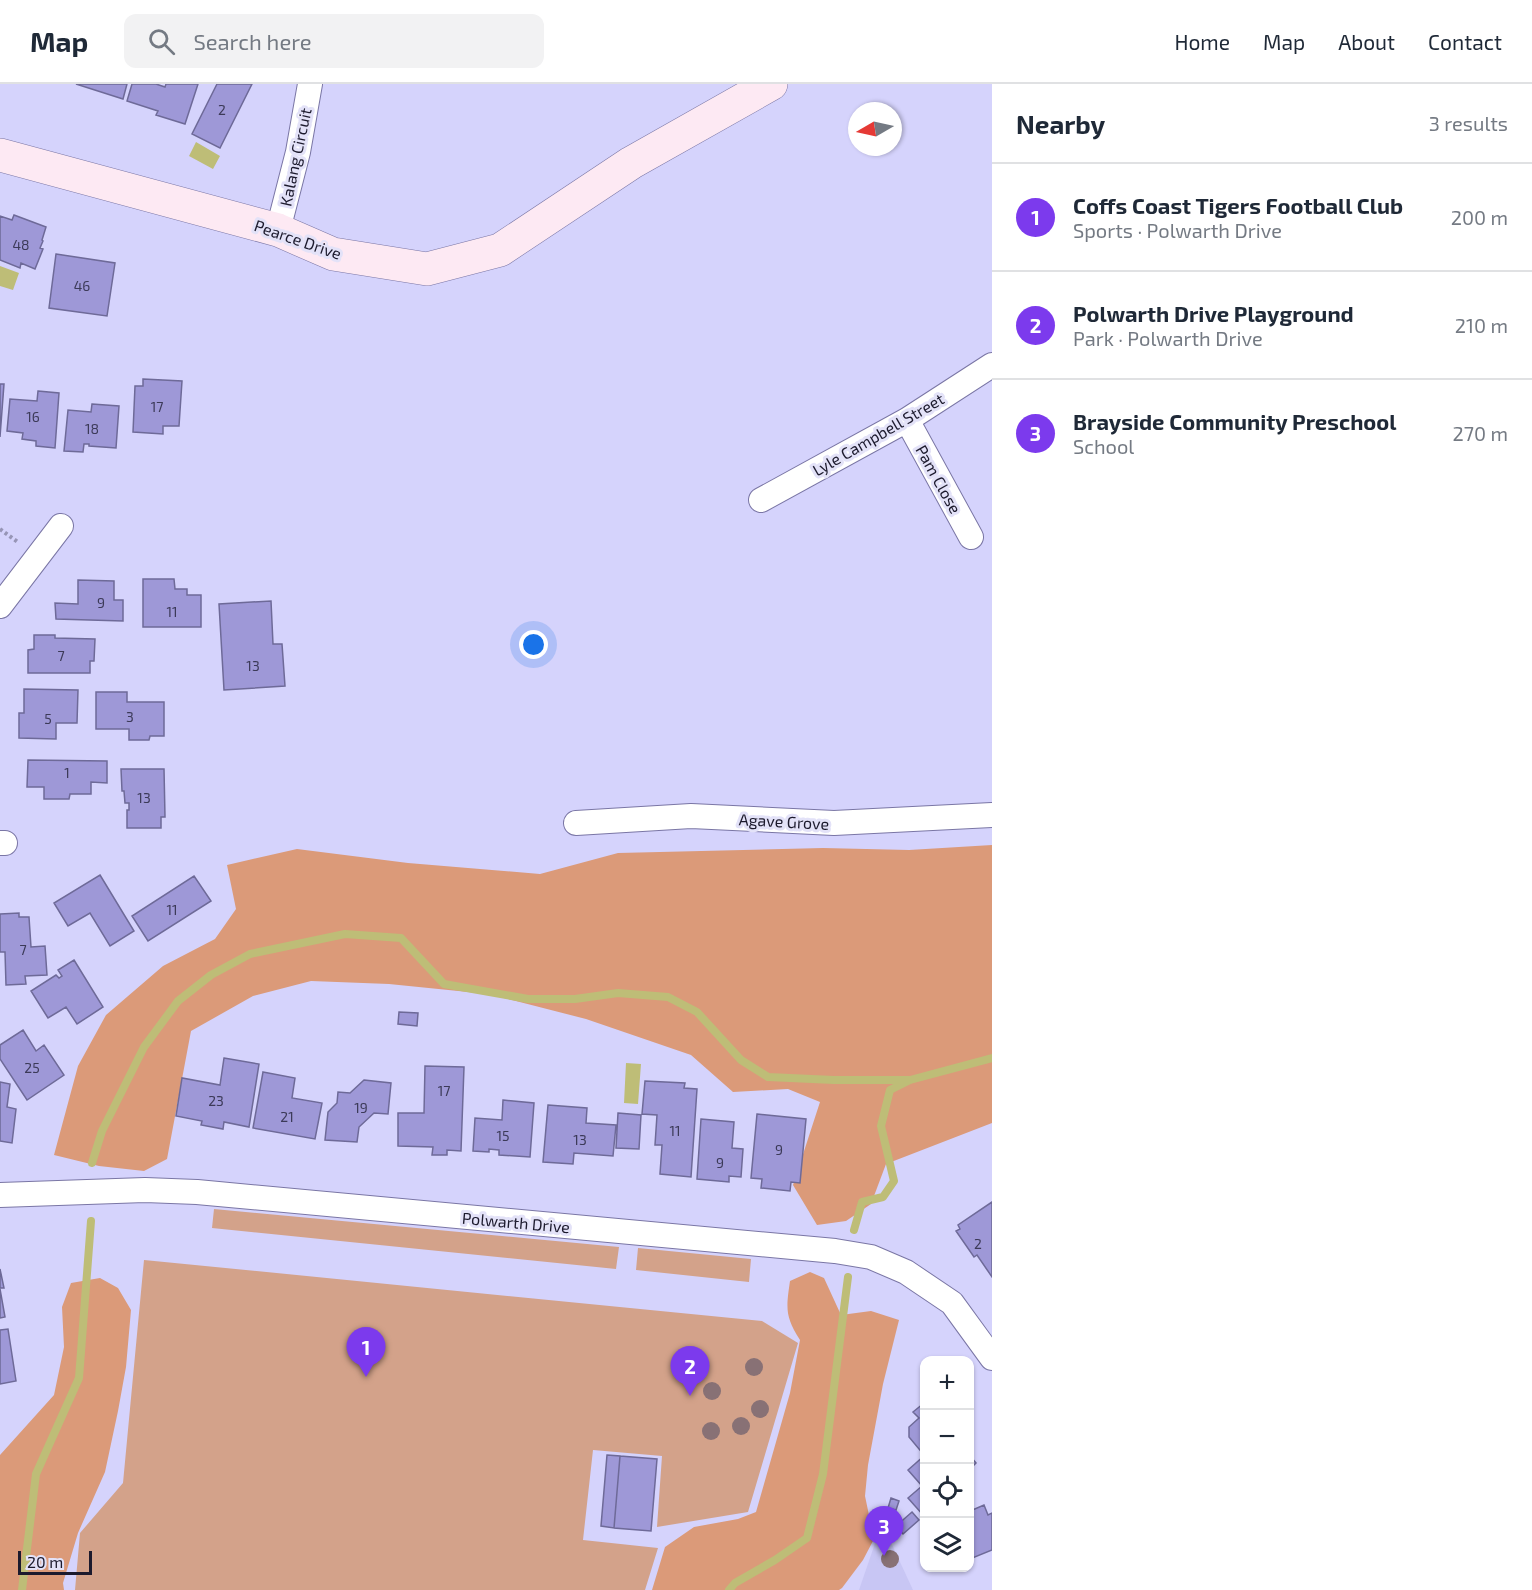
<!DOCTYPE html>
<html lang="en">
<head>
<meta charset="utf-8">
<style>
  :root { --surface:#fff; --page:#f2f2f3; --text:#1f2937; --muted:#747a83; --line:#e0e1e3; --accent:#7c3aed }
  body { margin:0; font-family:"Exo 2",sans-serif; background:var(--page); color:var(--text) }
  .controls { position:absolute; right:18px; bottom:18px; display:grid; overflow:hidden; border-radius:12px; box-shadow:0 2px 4px #0004 }
  .controls button { width:54px; height:54px; display:grid; place-items:center; padding:0; border:0; border-bottom:2px solid var(--line); background:var(--surface); color:var(--text); font:30px sans-serif }
  .compass { position:absolute; left:848px; top:18px; width:54px; height:54px; border-radius:50%; background:var(--surface); box-shadow:0 2px 4px #0004; rotate:261deg }
  .scale { position:absolute; left:18px; bottom:15px; width:74px; box-sizing:border-box; padding-left:6px; border:3px solid #1c1a2d; border-top:0; font-size:16px; line-height:21px; white-space:nowrap; color:#1c1a2d; -webkit-text-stroke:4px #e3e2f8; paint-order:stroke }
  .you { position:absolute; left:534px; top:561px; width:21px; height:21px; margin:-15px; border:4px solid #fff; border-radius:50%; background:#1a73e8; box-shadow:0 0 0 9px #1a73e833 }
  .badge { display:grid; place-items:center; width:39px; height:39px; border-radius:50%; background:var(--accent); color:#fff; font-size:20px; font-weight:700 }
  .pin { position:absolute; translate:-50% -50px; filter:drop-shadow(0 2px 3px #0008) }
  .pin::after { content:''; position:absolute; top:32px; width:21px; height:18px; background:inherit; clip-path:polygon(0 0,100% 0,50% 100%) }
  .list { margin:0; padding:0; list-style:none }
  h2 { display:flex; justify-content:space-between; align-items:center; height:78px; margin:0; padding:0 24px; font-size:26px }
  h2 small { font-size:20px; font-weight:400; color:var(--muted) }
  .list li { display:grid; grid-template-columns:39px 1fr auto; gap:18px; align-items:center; box-sizing:border-box; height:108px; padding:0 24px; border-top:2px solid var(--line) }
  .list b { display:block; font-size:22px; white-space:nowrap }
  .list p { margin:0; font-size:20px; white-space:nowrap; color:var(--muted) }
  .list em { font-size:20px; font-style:normal; color:var(--muted) }
  .icon { flex:none; width:33px; height:33px; fill:none; stroke:currentColor; stroke-width:2; stroke-linecap:round; stroke-linejoin:round }
  .map { position:relative; flex:none; width:992px; height:1506px; overflow:hidden }
  header { display:flex; align-items:center; gap:36px; box-sizing:border-box; height:84px; padding:0 30px; background:var(--surface); border-bottom:2px solid var(--line) }
  header strong { font-size:28px }
  nav { display:flex; gap:33px; margin-inline-start:auto; font-size:21px }
  .search { width:420px; height:54px; background:var(--page); display:flex; align-items:center; gap:15px; box-sizing:border-box; padding:0 21px; border-radius:12px; color:var(--muted); font-size:22px }
  main { display:flex }
  aside { flex:1; background:var(--surface) }
  .map>svg:first-child { display:block }
</style>
</head>
<body>
<header>
<strong>Map</strong>
<div class="search"><svg class="icon" aria-label="search" viewBox="0 0 24 24"><circle cx="10" cy="10" r="6"/><path d="M15 15l6 6"/></svg>Search here</div>
<nav><a>Home</a><a>Map</a><a>About</a><a>Contact</a></nav>
</header>
<main>
<div class="map">
<svg width="992" height="1506" viewBox="0 0 992 1506">
  <rect width="100%" height="100%" fill="#d5d3fc"/>
  <path fill="#c8c6f4" d="M882,1439L913,1506H859Z"/>
  <path fill="#d3a28a" d="M214,1125L619,1163L616,1185L212,1144Z
    M638,1164L751,1175L749,1198L636,1186Z
    M144,1176L762,1237L798,1259L748,1428L657,1443L662,1372L593,1366L583,1456L658,1464L645,1506H75L80,1449L123,1399Z"/>
  <path fill="#db9a79" d="M992,761V1039L886,1080L871,1120L846,1137L817,1141L793,1101L820,1018L788,1005L733,1008L691,971L586,935L488,910L389,900L311,897L253,912L191,947L167,1075L144,1087L99,1082L54,1071L78,982L106,931L163,882L215,855L236,825L227,781L297,765L408,779L540,790L618,769L823,764L909,766Z
    M810,1188L824,1194L841,1231L871,1227L899,1236L883,1300L868,1381L865,1412L874,1455L863,1476L842,1504L839,1506H652L665,1463L694,1443L738,1435L756,1428L790,1309L800,1256C785,1232 786,1225 790,1197Z
    M100,1194L118,1204L131,1226L126,1283L118,1327L105,1388L78,1449L63,1499L64,1506H0V1371L54,1311L64,1263L62,1223L71,1199Z"/>
  <path fill="#bebd77" d="M196,58L220,72L213,85L189,72Z
    M0,182L19,189L13,206L0,202Z
    M626,979L641,980L638,1020L624,1019Z"/>
  <g fill="none" stroke-linecap="round" stroke-linejoin="round">
    <path stroke="#bebd77" stroke-width="8" d="M92,1079L102,1047L144,963L178,917L211,891L250,870L345,850L401,854L444,900L528,915H575L618,909L668,913L697,928L741,976L768,993L834,996H910
      M854,1146L862,1118L883,1113L894,1097L881,1042L890,1006L910,996L992,974
      M22,1506L36,1390L79,1294L91,1137
      M729,1506L735,1499L775,1476L807,1454L823,1390L848,1193"/>
  </g>
  <path fill="#9e98d7" stroke="#6e6a98" stroke-width="1.5" d="M76,0H127L123,15Z
    M132,0H156L165,3L166,0H198L185,40L156,31L158,27L127,17Z
    M217,0H252L220,64L192,50Z
    M14,131L46,143L42,156L43,157L40,164L43,165L35,185L21,179L20,184L0,176V132L12,136Z
    M56,170L115,179L107,232L49,224Z
    M143,295L182,297L179,342H163V350L133,348L135,302H143Z
    M0,300H4L0,353Z
    M38,307L59,309L55,364L36,362V357L22,355L23,349L7,347L10,315L37,317Z
    M92,320L119,322L116,364L89,362V360H84L83,368L64,367L68,326L91,328Z
    M143,495H174L175,505H187V511H201V543H143Z
    M78,496L114,497V516H123V537L56,535L55,519L78,520Z
    M271,517L273,560H282L285,602L224,606L219,520Z
    M34,551H55V554L95,555L94,577H90V589H28V566L34,565Z
    M24,605L78,606L77,639H56V655L19,654V629H24Z
    M96,608H127V618H164V652H150L149,656H129V645H96Z
    M28,676L107,677V699L91,698V710H70L69,715H44V703H27Z
    M121,685H164L165,733H161V744H127V726H129V719H125L124,707H122Z
    M100,791L134,847L110,862L90,829L68,842L54,819Z
    M194,792L211,817L148,857L132,832Z
    M19,829V833H29L31,863L45,862L47,891L25,892L26,900L6,901L5,868H0V830Z
    M74,876L103,923L77,940L66,923L48,934L31,907L56,891L59,894L62,892L58,886Z
    M399,928L418,929L417,942L398,940Z
    M23,946L36,967L44,961L64,991L27,1016L0,975V961Z
    M224,974L259,980L249,1043L224,1038L223,1045L201,1041L202,1037L176,1032L182,994L220,1001Z
    M425,982L464,983L461,1067L447,1066V1071H432L433,1063L398,1062V1029H424Z
    M263,988L295,994L292,1014L322,1019L315,1055L253,1044Z
    M364,996L391,999L388,1030L374,1029L359,1043L357,1058L325,1056L328,1028L337,1019L338,1008L350,1009Z
    M645,997L685,999L684,1004L697,1005L691,1093L660,1090L662,1061H655L657,1031L642,1030Z
    M0,998L10,1000L7,1023L16,1025L12,1059L0,1057Z
    M503,1016L534,1019L530,1073L499,1071V1066L489,1065V1068L473,1067L475,1034L502,1036Z
    M548,1021L587,1024L586,1039L616,1041L613,1072L574,1069L573,1080L543,1078Z
    M618,1029L641,1031L639,1065L616,1064Z
    M757,1030L806,1035L800,1099L791,1098L790,1107L761,1104L762,1095L751,1094Z
    M701,1035L734,1038L732,1064L743,1065L741,1093L729,1092V1098L697,1095Z
    M992,1118V1193L977,1171L974,1173L956,1147L960,1145L958,1141Z
    M0,1185L4,1204H0Z
    M0,1205L5,1233L0,1234Z
    M8,1245L16,1297L0,1300V1246Z
    M924,1319V1371L909,1353V1343L919,1334L913,1328Z
    M607,1371L620,1372L614,1444L601,1442Z
    M620,1372L657,1375L651,1447L614,1444Z
    M924,1372V1429L923,1431L908,1414L922,1402L908,1386Z
    M970,1372L976,1379L970,1385Z
    M891,1414L899,1417L896,1426L888,1424Z
    M984,1421L988,1431L992,1429V1466L970,1475V1427Z
    M912,1428L919,1436L903,1450L896,1442Z"/>
  <g fill="none" stroke-linecap="round" stroke-linejoin="round">
    <g stroke="#7a76a5" stroke-width="26">
      <path id="street" d="M278,146L298,68L310,0
        M907,336L971,453
        M761,416L907,336L992,281
        M0,522L61,442
        M576,739L691,732L834,739L992,731
        M0,759H5
        M0,1111L145,1106L197,1108L835,1167L871,1173L906,1188L952,1219L992,1274"/>
    </g>
    <g stroke="#7a76a5" stroke-width="34">
      <path id="secondary" d="M0,71L278,146L333,170L427,185L500,166L631,79L771,0"/>
    </g>
    <path stroke="#9795b6" stroke-width="4" stroke-dasharray="3 3" stroke-linecap="butt" d="M0,445L19,459"/>
    <use href="#street" stroke="#fff" stroke-width="24"/>
    <use href="#secondary" stroke="#fde9f3" stroke-width="33"/>
  </g>
  <g fill="#887175">
    <circle cx="754" cy="1283" r="9"/>
    <circle cx="712" cy="1307" r="9"/>
    <circle cx="760" cy="1325" r="9"/>
    <circle cx="741" cy="1342" r="9"/>
    <circle cx="711" cy="1347" r="9"/>
    <circle cx="890" cy="1475" r="9"/>
  </g>
  <g text-anchor="middle" dominant-baseline="central" stroke-width="6" stroke-linejoin="round" paint-order="stroke">
    <g font-size="14" fill="#3c3a58">
      <text x="222" y="25">2</text>
      <text x="21" y="160">48</text>
      <text x="82" y="201">46</text>
      <text x="157" y="322">17</text>
      <text x="33" y="332">16</text>
      <text x="92" y="344">18</text>
      <text x="101" y="518">9</text>
      <text x="172" y="527">11</text>
      <text x="61" y="571">7</text>
      <text x="253" y="581">13</text>
      <text x="130" y="632">3</text>
      <text x="48" y="634">5</text>
      <text x="67" y="688">1</text>
      <text x="144" y="713">13</text>
      <text x="172" y="825">11</text>
      <text x="23" y="865">7</text>
      <text x="32" y="983">25</text>
      <text x="444" y="1006">17</text>
      <text x="216" y="1016">23</text>
      <text x="361" y="1023">19</text>
      <text x="287" y="1032">21</text>
      <text x="675" y="1046">11</text>
      <text x="503" y="1051">15</text>
      <text x="580" y="1055">13</text>
      <text x="779" y="1065">9</text>
      <text x="720" y="1078">9</text>
      <text x="978" y="1159">2</text>
    </g>
    <g font-size="16" fill="#1c1a2d" stroke="#e3e2f8">
      <text transform="translate(295 73) rotate(-78)">Kalang Circuit</text>
      <text transform="translate(298 155) rotate(19)">Pearce Drive</text>
      <text transform="translate(878 350) rotate(-30)">Lyle Campbell Street</text>
      <text transform="translate(939 395) rotate(61)">Pam Close</text>
      <text transform="translate(784 737) rotate(3)">Agave Grove</text>
      <text transform="translate(516 1138) rotate(5)">Polwarth Drive</text>
    </g>
  </g>
</svg>
<div class="controls">
<button>+</button>
<button>−</button>
<button><svg class="icon" aria-label="locate" viewBox="0 0 24 24"><circle cx="12" cy="12" r="6"/><path d="M12 2v4M12 18v4M2 12h4M18 12h4"/></svg></button>
<button><svg class="icon" aria-label="layers" viewBox="0 0 24 24"><path d="M12 4l9 5-9 5-9-5zM3 14l9 5 9-5"/></svg></button>
</div>
<svg class="compass" viewBox="-18 -18 36 36"><path d="M0-13l5 13h-10z" fill="#e53935"/><path d="M0 13l5-13h-10z" fill="#747a83"/></svg>
<div class="scale">20 m</div>
<div class="you"></div>
<div class="pin badge" style="left:366px;top:1293px">1</div>
<div class="pin badge" style="left:690px;top:1312px">2</div>
<div class="pin badge" style="left:884px;top:1472px">3</div>
</div>
<aside>
<h2>Nearby<small>3 results</small></h2>
<ul class="list">
<li><span class="badge">1</span><div><b>Coffs Coast Tigers Football Club</b><p>Sports · Polwarth Drive</p></div><em>200 m</em></li>
<li><span class="badge">2</span><div><b>Polwarth Drive Playground</b><p>Park · Polwarth Drive</p></div><em>210 m</em></li>
<li><span class="badge">3</span><div><b>Brayside Community Preschool</b><p>School</p></div><em>270 m</em></li>
</ul>
</aside>
</main>
</body>
</html>
